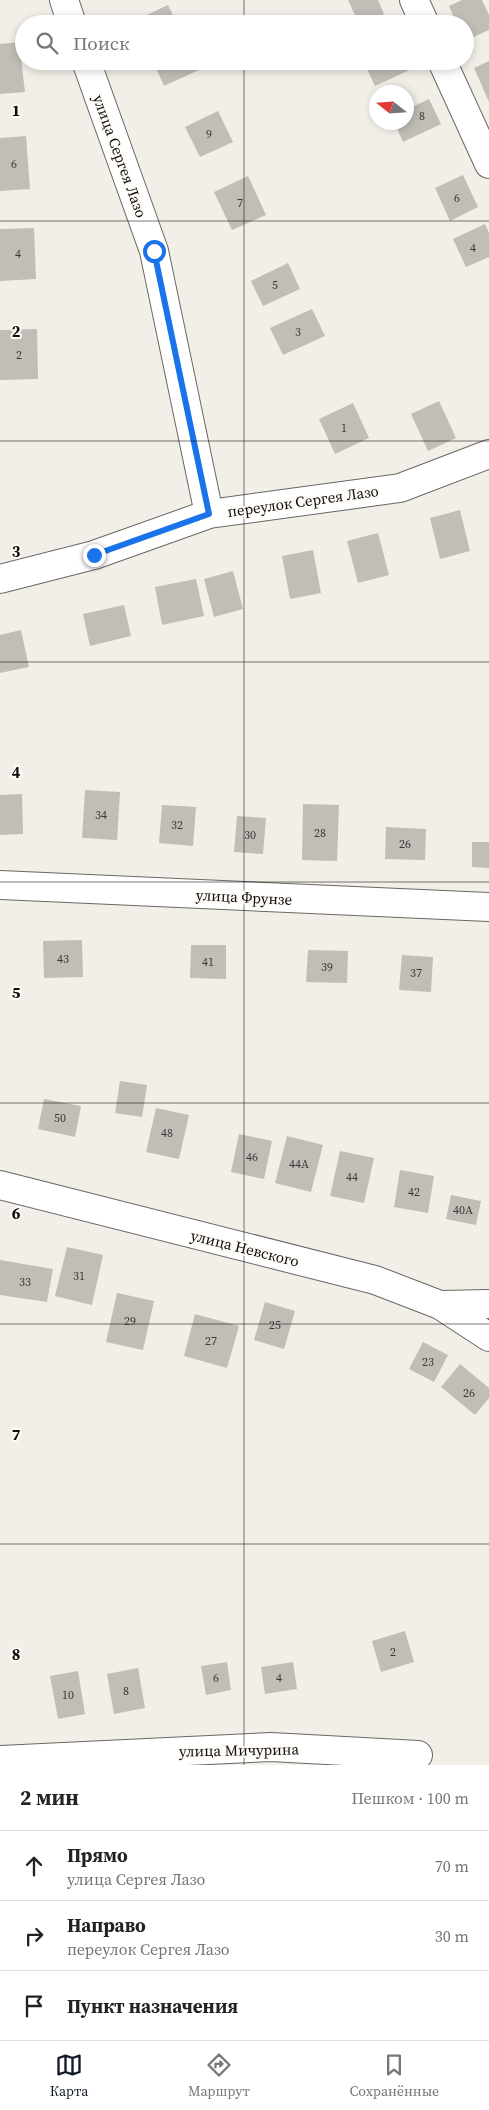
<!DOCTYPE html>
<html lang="ru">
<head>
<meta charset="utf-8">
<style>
  :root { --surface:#fff; --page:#f2f2f2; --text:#222; --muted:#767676; --line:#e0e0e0; --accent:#111827 }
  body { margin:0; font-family:"Source Serif 4",serif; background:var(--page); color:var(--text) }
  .compass { position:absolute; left:369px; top:85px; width:45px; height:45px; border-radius:50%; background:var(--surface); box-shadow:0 2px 8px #0003; rotate:287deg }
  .stop { position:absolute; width:15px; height:15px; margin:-11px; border:4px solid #1a73e8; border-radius:50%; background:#fff }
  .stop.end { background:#1a73e8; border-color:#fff; box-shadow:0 1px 5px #0008 }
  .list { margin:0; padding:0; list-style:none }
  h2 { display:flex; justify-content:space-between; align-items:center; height:65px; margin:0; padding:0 20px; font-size:21px }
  h2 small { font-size:16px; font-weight:400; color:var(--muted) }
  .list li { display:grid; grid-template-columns:32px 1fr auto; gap:15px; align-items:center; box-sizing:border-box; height:70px; padding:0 20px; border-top:1px solid var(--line) }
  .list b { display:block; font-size:19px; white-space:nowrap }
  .list p { margin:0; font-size:16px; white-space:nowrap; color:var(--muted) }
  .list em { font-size:16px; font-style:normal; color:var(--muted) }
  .icon { flex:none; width:28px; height:28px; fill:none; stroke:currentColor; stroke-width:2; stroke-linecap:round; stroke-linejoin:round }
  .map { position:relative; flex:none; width:489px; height:1765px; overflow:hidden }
  .search { position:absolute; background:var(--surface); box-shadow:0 2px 8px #0003; left:15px; right:15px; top:15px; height:55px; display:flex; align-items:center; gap:12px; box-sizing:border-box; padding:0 18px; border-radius:28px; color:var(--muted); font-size:19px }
  .sheet { height:275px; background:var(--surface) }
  nav { display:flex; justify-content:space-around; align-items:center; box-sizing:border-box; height:70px; border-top:1px solid var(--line); background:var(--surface); font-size:14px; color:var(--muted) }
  nav a { display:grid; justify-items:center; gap:2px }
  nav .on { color:var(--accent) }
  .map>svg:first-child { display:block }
</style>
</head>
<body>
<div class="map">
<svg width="489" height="1765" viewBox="0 0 489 1765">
  <rect width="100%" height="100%" fill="#f2efe8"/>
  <path fill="#c0beb7" d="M348,0H378L384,14L363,24H359Z
    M462,0H482L489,15V30L465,41V24H457L449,6Z
    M168,5L177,24H135L134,21Z
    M19,42L25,92L0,94V44Z
    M153,61H195L199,70L164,86Z
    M363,61H408L412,69L375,86Z
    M489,61V102L474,68Z
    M429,99L441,124L403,142L394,122H406V110Z
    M218,111L233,142L200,157L185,127Z
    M26,136L30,189L0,191V138Z
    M463,175L478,207L450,221L435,188Z
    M248,176L266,215L232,230L214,192Z
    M485,224L489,233V257L466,267L453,239Z
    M34,228L36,279L0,281V229Z
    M288,263L300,289L263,306L251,281Z
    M312,309L325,336L283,355L270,328Z
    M37,329L38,379L0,380V330Z
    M439,401L456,438L428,451L411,414Z
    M353,403L369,438L335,454L319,419Z
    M460,510L470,551L440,559L430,518Z
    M378,533L389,575L358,583L347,541Z
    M313,550L321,593L290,599L282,556Z
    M233,571L243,609L214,617L204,579Z
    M196,579L204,616L162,625L155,587Z
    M124,605L131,636L90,646L83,614Z
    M21,630L29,667L0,673V635Z
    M85,790L120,792L117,840L82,838Z
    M22,794L23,834L0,835V795Z
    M303,804L339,805L337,861L302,860Z
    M162,805L196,807L193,846L159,843Z
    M237,816L266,818L263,854L234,852Z
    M386,827L426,829L425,860L385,859Z
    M472,842H489V868L472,867Z
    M82,940L83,977L44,978L43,941Z
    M191,945H226V979L190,978Z
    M308,950L348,951L347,983L306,982Z
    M402,955L433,957L431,992L399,990Z
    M120,1081L147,1085L142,1117L115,1113Z
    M44,1099L81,1106L75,1137L38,1129Z
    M156,1108L189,1115L179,1159L146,1152Z
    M239,1134L272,1141L264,1179L231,1172Z
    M287,1136L323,1145L311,1192L275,1183Z
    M340,1151L374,1158L364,1203L330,1196Z
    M400,1170L434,1176L428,1213L394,1207Z
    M451,1195L481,1201L476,1225L446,1219Z
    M67,1247L103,1255L92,1305L55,1296Z
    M0,1260L53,1269L47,1302L0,1295Z
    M117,1293L154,1301L143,1350L106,1342Z
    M265,1302L295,1311L284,1349L254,1340Z
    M195,1314L239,1326L227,1368L184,1356Z
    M423,1342L448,1355L434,1382L409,1369Z
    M460,1364L489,1388V1398L475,1415L441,1387Z
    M405,1631L414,1662L381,1672L372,1641Z
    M227,1662L231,1690L206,1695L201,1666Z
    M293,1662L297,1689L265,1694L261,1667Z
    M138,1668L145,1708L114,1714L107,1674Z
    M78,1671L85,1714L58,1719L50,1676Z"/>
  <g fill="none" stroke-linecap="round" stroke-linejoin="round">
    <g stroke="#6a6762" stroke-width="30">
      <path id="street" d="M64,0L72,24
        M414,0L425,24
        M86,61L154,251L209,514
        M442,61L489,164
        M0,579L94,555L209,514L400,488L489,454
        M0,885L489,907
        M440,1305L489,1304
        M0,1760L271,1747L418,1755"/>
    </g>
    <g stroke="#6a6762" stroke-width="30">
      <path id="secondary" d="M0,1185L375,1280L440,1305L489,1337"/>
    </g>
    <use href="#street" stroke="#fff" stroke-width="28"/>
    <use href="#secondary" stroke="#fff" stroke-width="28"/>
  </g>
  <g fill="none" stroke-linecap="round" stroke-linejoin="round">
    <path stroke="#1a73e8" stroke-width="6" d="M94,555L209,514L154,251"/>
  </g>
  <path fill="none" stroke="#0e0d0b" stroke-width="1" stroke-opacity="0.55" d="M244,0V24M244,61V1765M0,221H489M0,441H489M0,662H489M0,882H489M0,1103H489M0,1324H489M0,1544H489"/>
  <g text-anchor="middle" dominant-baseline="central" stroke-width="4" stroke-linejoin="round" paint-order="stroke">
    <g font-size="12" fill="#3a3936">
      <text x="422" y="116">8</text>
      <text x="209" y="134">9</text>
      <text x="14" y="164">6</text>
      <text x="457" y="198">6</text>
      <text x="240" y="203">7</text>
      <text x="473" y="248">4</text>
      <text x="18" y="254">4</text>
      <text x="275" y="285">5</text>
      <text x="298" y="332">3</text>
      <text x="19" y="355">2</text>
      <text x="344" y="428">1</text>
      <text x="101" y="815">34</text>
      <text x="177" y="825">32</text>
      <text x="320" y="833">28</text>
      <text x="250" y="835">30</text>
      <text x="405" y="844">26</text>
      <text x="63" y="959">43</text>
      <text x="208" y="962">41</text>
      <text x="327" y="967">39</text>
      <text x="416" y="973">37</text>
      <text x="60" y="1118">50</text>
      <text x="167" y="1133">48</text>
      <text x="252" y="1157">46</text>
      <text x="299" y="1164">44А</text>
      <text x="352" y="1177">44</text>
      <text x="414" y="1192">42</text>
      <text x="463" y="1210">40А</text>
      <text x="79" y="1276">31</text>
      <text x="25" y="1282">33</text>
      <text x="130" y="1321">29</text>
      <text x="275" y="1325">25</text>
      <text x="211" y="1341">27</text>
      <text x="428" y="1362">23</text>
      <text x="469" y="1393">26</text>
      <text x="393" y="1652">2</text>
      <text x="216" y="1678">6</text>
      <text x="279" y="1678">4</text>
      <text x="126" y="1691">8</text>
      <text x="68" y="1695">10</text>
    </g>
    <g font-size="15" fill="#0e0d0b" stroke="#fffcf7">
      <text transform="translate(120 156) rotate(70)">улица Сергея Лазо</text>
      <text transform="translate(303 501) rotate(-8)">переулок Сергея Лазо</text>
      <text transform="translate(244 897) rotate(3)">улица Фрунзе</text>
      <text transform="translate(245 1248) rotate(14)">улица Невского</text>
      <text transform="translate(239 1750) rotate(-1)">улица Мичурина</text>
    </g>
  </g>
  <g font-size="16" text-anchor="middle" font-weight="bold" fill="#0e0d0b" stroke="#fffcf7" stroke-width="4" stroke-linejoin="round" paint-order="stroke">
    <text x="16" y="116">1</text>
    <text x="16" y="337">2</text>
    <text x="16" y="557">3</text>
    <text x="16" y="778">4</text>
    <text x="16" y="998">5</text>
    <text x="16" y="1219">6</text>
    <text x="16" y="1440">7</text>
    <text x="16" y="1660">8</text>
  </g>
</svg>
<svg class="compass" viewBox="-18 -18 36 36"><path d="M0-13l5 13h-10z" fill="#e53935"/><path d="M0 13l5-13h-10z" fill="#767676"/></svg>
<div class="stop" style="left:154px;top:251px"></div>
<div class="stop end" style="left:94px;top:555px"></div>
<div class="search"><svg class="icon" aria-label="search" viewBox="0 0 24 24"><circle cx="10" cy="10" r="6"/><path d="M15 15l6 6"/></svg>Поиск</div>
</div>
<section class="sheet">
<h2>2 мин<small>Пешком · 100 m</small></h2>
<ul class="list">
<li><svg class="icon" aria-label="ahead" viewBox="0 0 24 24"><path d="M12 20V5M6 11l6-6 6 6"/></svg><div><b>Прямо</b><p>улица Сергея Лазо</p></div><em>70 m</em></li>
<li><svg class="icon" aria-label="right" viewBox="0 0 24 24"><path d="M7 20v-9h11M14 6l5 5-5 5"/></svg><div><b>Направо</b><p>переулок Сергея Лазо</p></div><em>30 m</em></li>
<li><svg class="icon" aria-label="arrive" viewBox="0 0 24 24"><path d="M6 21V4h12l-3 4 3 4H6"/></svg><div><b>Пункт назначения</b></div></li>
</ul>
</section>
<nav>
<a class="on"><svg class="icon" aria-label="map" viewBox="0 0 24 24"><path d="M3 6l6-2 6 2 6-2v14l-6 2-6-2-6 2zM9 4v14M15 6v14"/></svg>Карта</a>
<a><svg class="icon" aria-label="directions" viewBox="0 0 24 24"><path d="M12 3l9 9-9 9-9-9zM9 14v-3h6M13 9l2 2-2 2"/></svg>Маршрут</a>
<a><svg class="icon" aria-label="saved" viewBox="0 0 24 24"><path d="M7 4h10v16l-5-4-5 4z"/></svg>Сохранённые</a>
</nav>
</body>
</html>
